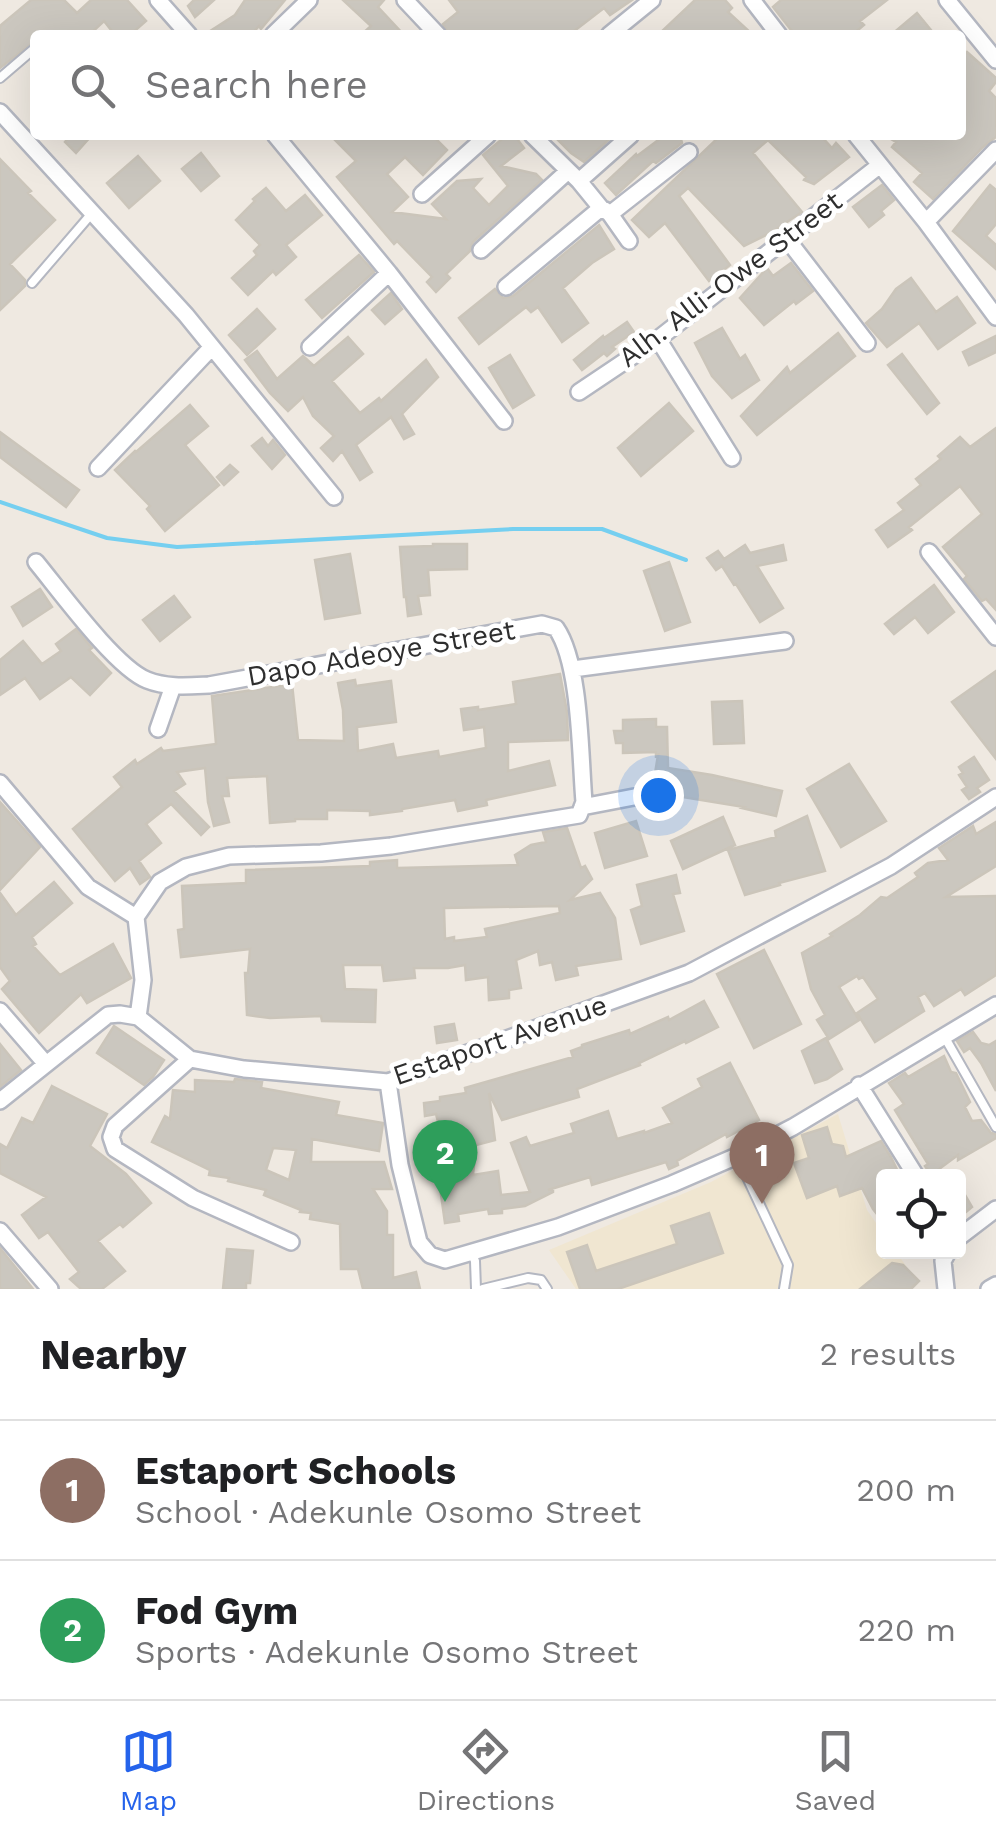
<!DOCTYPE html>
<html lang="en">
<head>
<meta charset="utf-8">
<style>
  :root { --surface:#fff; --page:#f6f6f6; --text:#202124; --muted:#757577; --line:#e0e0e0; --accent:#2563eb }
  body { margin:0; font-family:"Work Sans",sans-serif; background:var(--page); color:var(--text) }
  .controls { position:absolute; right:30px; bottom:30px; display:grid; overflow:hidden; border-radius:10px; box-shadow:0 10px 40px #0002 }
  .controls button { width:90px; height:90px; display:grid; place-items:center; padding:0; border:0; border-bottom:2px solid var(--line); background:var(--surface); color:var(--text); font:50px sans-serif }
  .you { position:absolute; left:658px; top:795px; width:35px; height:35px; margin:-25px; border:8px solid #fff; border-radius:50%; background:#1a73e8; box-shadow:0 0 0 15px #1a73e833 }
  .badge { display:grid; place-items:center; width:65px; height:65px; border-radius:50%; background:var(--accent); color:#fff; font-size:32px; font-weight:700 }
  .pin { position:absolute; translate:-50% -82px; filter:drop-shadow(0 2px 5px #0008) }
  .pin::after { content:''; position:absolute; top:52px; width:35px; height:30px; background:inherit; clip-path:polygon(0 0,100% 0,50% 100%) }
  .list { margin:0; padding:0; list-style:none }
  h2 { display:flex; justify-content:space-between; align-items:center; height:130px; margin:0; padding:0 40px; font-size:42px }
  h2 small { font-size:32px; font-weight:400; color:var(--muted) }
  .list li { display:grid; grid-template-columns:65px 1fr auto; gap:30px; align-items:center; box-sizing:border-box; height:140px; padding:0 40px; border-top:2px solid var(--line) }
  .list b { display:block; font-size:38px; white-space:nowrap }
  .list p { margin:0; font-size:32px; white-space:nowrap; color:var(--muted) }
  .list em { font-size:32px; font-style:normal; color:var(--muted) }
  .icon { flex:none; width:55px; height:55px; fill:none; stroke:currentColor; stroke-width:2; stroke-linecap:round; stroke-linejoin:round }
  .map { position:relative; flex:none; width:996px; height:1289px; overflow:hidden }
  .search { position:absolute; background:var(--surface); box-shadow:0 10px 40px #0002; left:30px; right:30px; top:30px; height:110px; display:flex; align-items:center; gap:25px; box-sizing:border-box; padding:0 35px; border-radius:10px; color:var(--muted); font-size:38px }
  .sheet { height:410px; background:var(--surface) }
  nav { display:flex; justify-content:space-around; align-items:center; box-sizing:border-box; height:140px; border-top:2px solid var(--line); background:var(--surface); font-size:28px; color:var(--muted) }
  nav a { display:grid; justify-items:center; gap:5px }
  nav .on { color:var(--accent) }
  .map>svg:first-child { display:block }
</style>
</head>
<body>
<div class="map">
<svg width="996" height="1289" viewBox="0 0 996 1289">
  <rect width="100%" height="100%" fill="#efe9e1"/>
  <path fill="#f0e6d1" d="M838,1114L867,1210L883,1233L884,1252H896L917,1281L910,1289H576L549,1250L711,1182Z"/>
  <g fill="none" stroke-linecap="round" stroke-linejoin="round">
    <path stroke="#75cff0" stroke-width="4" d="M0,502L107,538L177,547L513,529H602L686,560"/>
  </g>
  <path fill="#cbc7bf" stroke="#cbc5ba" stroke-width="2.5" fill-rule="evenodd" d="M31,0H64L77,13L91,0H127L146,21L130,35H115L104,21L89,35H35V41L0,68V26Z
    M194,0H214L195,17L188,6Z
    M245,0H285L261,29L259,26L251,35H204L235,15Z
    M343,0H384L378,7L404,35H361L371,26Z
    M449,0H632L610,15L604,8L569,35H449L443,24L458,12Z
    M695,0H725L732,8L728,12L753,35H658Z
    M781,0H887L860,21L864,25L852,35H795L773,7Z
    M917,13L935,35H891Z
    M967,52L996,78V82L989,91L996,98V137L983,147L933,199L914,182L922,173L892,147L896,142L884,135H961V59Z
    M71,135H92L76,153L65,142Z
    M330,135H432L447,150L423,175L405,157L387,174L408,197L392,212L446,219L432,204L457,181L481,179L473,188L489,205L508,186L483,155L507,135H514L524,148L501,166L536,174L542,180L473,242L470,251L446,274L450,278L436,292L427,282L432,277L397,241L394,244L337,177L356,161Z
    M553,135H614L584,162L571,153Z
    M665,135H680L682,143L656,163L653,161L616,195L605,183L636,154L637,156Z
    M721,135H820L832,148L836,143L849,157L814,184L804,180L806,177L768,140L753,153L802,212L772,232L744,246L688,188L679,196L730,265L709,281L665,223L649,237L632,220Z
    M201,153L219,176L201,191L182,169Z
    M138,156L160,181L129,208L107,183Z
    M0,159L31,191L28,193L55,220L10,264L25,280V286L0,310Z
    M882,185L894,200L881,211L884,215L869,227L853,207Z
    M990,185L996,190V224L986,236L996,245V269L953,231Z
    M266,188L286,211L305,195L322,215L286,245L296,257L276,275L273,271L248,295L232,278L257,255L254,251L260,245L236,220L255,201L253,199Z
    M599,225L614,249L592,263L563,288L588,323L562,342L538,307L531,312L526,307L479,344L459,318L495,289L503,298L513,296Z
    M359,255L374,272L322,318L306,300Z
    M791,263L813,291L796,304L794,301L764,325L740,298L767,268L773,276Z
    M911,278L936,312L957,297L975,323L938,349L919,323L887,347L866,323L882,309L896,289Z
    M391,293L402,309L385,324L372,310Z
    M257,309L275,329L247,355L229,335Z
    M627,322L634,332L612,347L615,349L607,356L604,353L582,370L574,360L603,336L604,338Z
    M722,328L740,359L745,355L759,380L732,398L712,376L695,343Z
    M838,333L855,356L757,435L741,416L787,367L790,373Z
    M996,336V352L969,365L963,352Z
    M348,337L363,354L332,381L360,413L379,398L381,401L426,360L438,377L402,414L414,434L404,439L391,417L356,445L372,472L360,480L342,451L333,461L321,448L334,436L313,416L303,397L288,411L270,393L245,360L257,351L277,379L303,356L314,366Z
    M902,354L939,403L927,414L888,365Z
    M510,355L534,395L513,408L489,368Z
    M669,403L693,431L641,476L618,448Z
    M190,405L208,426L185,445L219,485L165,531L147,509L150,506L115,470L135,451L136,452Z
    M996,428V610L986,599L982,601L964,579L967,576L943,547L982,514L960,486L909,527L912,530L888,547L876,530L904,510L898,503L921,485L916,479L941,459L938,456L960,437L970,447Z
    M0,432L79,490L66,507L0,457Z
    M262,438L268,446L273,440L285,455L272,469L252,446Z
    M230,465L238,472L224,485L217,477Z
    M433,544H467V569L428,570L430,595L418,596L421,614L408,616L406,597H404L400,547L433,546Z
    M745,545L750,553L783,545L786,560L757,566L783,608L760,622L736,584L734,585L722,566L716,570L707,558L718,551L724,559Z
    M350,554L360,613L325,619L315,560Z
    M669,562L690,622L665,631L644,571Z
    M934,585L954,612L928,633L915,617L894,634L885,624Z
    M40,589L52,607L23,626L12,607Z
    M174,596L190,617L160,641L143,620Z
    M76,629L92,648L89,650L111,673L90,695L71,677L40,699L25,678L0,695V660L23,641L42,664L61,651L56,644Z
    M996,671V759L952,702Z
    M560,674L567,712L568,740L508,742V771L549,761L555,785L486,800L487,805L458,811L455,800L402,809V811L370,815V811L327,810V819H295V821L270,823L267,776L227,778L229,796H222L229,822L214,826L208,802L205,768L177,772L185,784L174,791L209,827L201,835L171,804L146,824L161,843L139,861L150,877L140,884L130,868L115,881L73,829L122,787L114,777L135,760L137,764L161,748L163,751L216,744L212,696L292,684L298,740L344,741L343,710L338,683L355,680L356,686L391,681L396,722L357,727L358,751L393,744L396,758L438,751L439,757L486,748L484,727L464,730L461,709L478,707V710L516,704L513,682Z
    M742,701L744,743L714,744L712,702Z
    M656,719V727H667L668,768L712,775L782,791L776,816L742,808L744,807L652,792L658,755L656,756V752L623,753V743H616L614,731H623V720Z
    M974,757L989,780L977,788L980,792L969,799L962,790L967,787L959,775L963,773L959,767Z
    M849,764L886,821L841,847L807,789Z
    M0,802L40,847L0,890Z
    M807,816L825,871L779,883L780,885L745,895L728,850L776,837L775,831Z
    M723,817L735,845L683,869L671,841Z
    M636,821L647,856L605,868L595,833Z
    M996,822V866L946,897L996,896V975L965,995L961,989L934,1006L925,993L918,997L924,1011L875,1042L857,1013L878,999L863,977L859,979L857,976L839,987L859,1020L829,1039L817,1020L825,1015L811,989L802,953L832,936L830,934L860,915L881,897L887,898L918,877L915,873L928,863L948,860L939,848L973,826L976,834Z
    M567,828L581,868L585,866L592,879L570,900L600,893L615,918L621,959L576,966L578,975L556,980L552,962L540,965L538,951L516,960L521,988L509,990V998L489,1000L488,977L466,980L465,965L448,968H414L415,978L384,981L382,965H343L345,989L376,990L375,1022L322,1021L321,1016L270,1018L247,1015L245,973H248L250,949L181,957L178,930L184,929L182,886L246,883V870L370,866V862L397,860V868L518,865L515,855L531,845L546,842L543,832ZM559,906L560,913L485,929L487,937L454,941V937L445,939L444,908Z
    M676,875L680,893L673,894L684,931L641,944L631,910L642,906L637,885Z
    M54,882L72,903L32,937L36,944L33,946L60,975L113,944L131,978L87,1003L81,994L39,1033L2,989L10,981L0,967V893L16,915Z
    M764,950L801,1024L754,1048L717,974Z
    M704,1001L718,1027L686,1043L685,1041L639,1063L640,1065L577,1089L579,1097L502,1120L489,1093L495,1140L476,1145L473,1175L498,1171L501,1195L530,1192L511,1143L526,1137L530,1146L574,1133L571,1124L608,1111L617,1139L644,1131V1133L672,1123L663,1108L702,1087L698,1079L730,1063L759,1120L727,1137L726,1134L677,1161L678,1165L669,1169L666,1162L592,1185L590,1177L548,1190L553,1189V1192L525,1206L502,1209V1213L489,1214L488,1209L458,1214L459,1221L445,1223L439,1180L451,1178L453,1151L446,1153L436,1114L425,1116L424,1103L440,1101V1097L466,1093L465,1088L573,1057L571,1051L582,1047V1045L629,1030L630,1034L668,1017L669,1020Z
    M454,1024L457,1040L437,1043L435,1027Z
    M114,1026L164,1060L153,1077L144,1085L97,1053Z
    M973,1032L981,1043L989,1045L996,1041V1091L981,1063L970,1048L964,1052L957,1041Z
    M826,1038L842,1069L827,1079L815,1083L802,1051Z
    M0,1044L21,1070L0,1087Z
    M944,1056L951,1072L956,1073L970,1102L965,1107L972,1121L981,1120L991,1133L996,1134V1138L958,1160V1155L931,1175L925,1166L928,1164L895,1110L904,1104L889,1083L905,1073L908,1077Z
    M235,1079L262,1082L261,1088L339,1102L336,1115L383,1123L379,1151L312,1139L311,1162H384L392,1189H373L387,1211V1235H393V1278L416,1272L420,1289H363L358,1269H341L340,1224L310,1219L311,1213L300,1212L301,1210L264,1195L266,1190L228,1181L229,1178L209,1175L210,1170L152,1142L165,1116L170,1119L173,1090L195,1092V1080L234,1082ZM273,1148L296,1150L289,1180L266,1170Z
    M52,1086L107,1114L90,1146L126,1174L151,1203L123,1227L120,1224L98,1241L125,1271L102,1289H81L70,1279L79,1272L48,1232L39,1238L22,1215L46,1197L0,1173V1144L7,1148L22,1118L33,1123Z
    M827,1127L832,1144L843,1146L846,1157L881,1141L891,1157L900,1176H884V1223L873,1209L862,1188L840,1196L837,1186L807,1198L794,1163L809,1158L802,1135Z
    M958,1183L972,1207L966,1212H958Z
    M709,1213L723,1253L618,1289H580L567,1252L587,1245L596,1271L677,1244L671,1226Z
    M0,1248L8,1258L33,1289H0Z
    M227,1249L253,1251L250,1283H246V1289H223Z
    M892,1263L903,1265L919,1281L911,1289H860Z"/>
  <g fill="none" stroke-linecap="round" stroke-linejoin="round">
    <g stroke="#b4b7c1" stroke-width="12">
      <path id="service" d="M0,78L35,48
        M32,283L93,212
        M944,1036L996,1127
        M737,1156L788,1265L784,1289
        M472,1254L475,1261L476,1289
        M483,1289L528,1278L541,1280L547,1289"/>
    </g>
    <g stroke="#b4b7c1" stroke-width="20">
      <path id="minor" d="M158,0L189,35
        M405,0L438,35
        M752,0L779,35
        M947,0L996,60
        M273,35L309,0
        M609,35L652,0
        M0,112L186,315L334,497
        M275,135L389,273L504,421
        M856,135L926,222L996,317
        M579,181L631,135
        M422,194L488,135
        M605,210L610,214L629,241
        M610,214L689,152
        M926,222L996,150
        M787,239L867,343
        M481,250L568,171
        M506,287L601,208L579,181L532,135
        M658,339L732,458
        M310,347L389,273
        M579,392L658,339L880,165
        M98,468L211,348
        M929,552L996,637
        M36,562C60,591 115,667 147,680C167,688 188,686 209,685L542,624L556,628C581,664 580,756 584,802L579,815L391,846L321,853L229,856L186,867L160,882L136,917L143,980L138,1017
        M573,669L785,641
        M158,729L173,686
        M0,783L88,887L136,917
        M582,807L634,797
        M0,1011L46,1064
        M190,1059L115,1126L111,1137L115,1149L193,1198L291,1242
        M388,1082L400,1165L419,1242L430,1255L445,1260L558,1227L672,1184L737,1156L793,1127L996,1005
        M859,1085L916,1176
        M0,1101L108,1015L120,1014L138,1017L190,1059L244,1069L388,1082L689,973L891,866L996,797
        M0,1231L50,1289
        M958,1238L996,1209
        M946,1289L943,1261L948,1252
        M989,1289L996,1285"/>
    </g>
    <use href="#service" stroke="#fff" stroke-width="8"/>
    <use href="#minor" stroke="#fff" stroke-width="15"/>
  </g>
  <g text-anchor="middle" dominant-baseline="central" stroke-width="9" stroke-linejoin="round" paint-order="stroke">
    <g font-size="28" fill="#2e2e2e" stroke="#fff">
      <text transform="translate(730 279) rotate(-37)">Alh. Alli-Owe Street</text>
      <text transform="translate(381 653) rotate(-10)">Dapo Adeoye Street</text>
      <text transform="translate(500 1040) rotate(-19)">Estaport Avenue</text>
    </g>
  </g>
</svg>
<div class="controls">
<button><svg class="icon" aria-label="locate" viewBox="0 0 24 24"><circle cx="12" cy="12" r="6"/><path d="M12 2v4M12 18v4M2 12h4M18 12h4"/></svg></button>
</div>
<div class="you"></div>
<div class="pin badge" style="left:762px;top:1204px;background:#8d6e63">1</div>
<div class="pin badge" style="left:445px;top:1202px;background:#2e9e5b">2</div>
<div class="search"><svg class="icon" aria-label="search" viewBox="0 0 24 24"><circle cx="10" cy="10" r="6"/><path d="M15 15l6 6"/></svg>Search here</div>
</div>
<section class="sheet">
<h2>Nearby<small>2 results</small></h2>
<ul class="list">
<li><span class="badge" style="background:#8d6e63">1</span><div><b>Estaport Schools</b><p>School · Adekunle Osomo Street</p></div><em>200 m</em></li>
<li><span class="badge" style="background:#2e9e5b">2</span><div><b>Fod Gym</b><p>Sports · Adekunle Osomo Street</p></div><em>220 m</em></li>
</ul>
</section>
<nav>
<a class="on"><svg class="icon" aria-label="map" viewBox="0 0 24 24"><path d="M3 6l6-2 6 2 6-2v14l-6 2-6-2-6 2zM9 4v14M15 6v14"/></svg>Map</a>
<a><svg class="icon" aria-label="directions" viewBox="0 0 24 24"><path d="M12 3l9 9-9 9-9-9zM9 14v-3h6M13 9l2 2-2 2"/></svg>Directions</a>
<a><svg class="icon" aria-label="saved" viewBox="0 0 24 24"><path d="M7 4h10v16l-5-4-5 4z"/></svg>Saved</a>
</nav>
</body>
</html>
